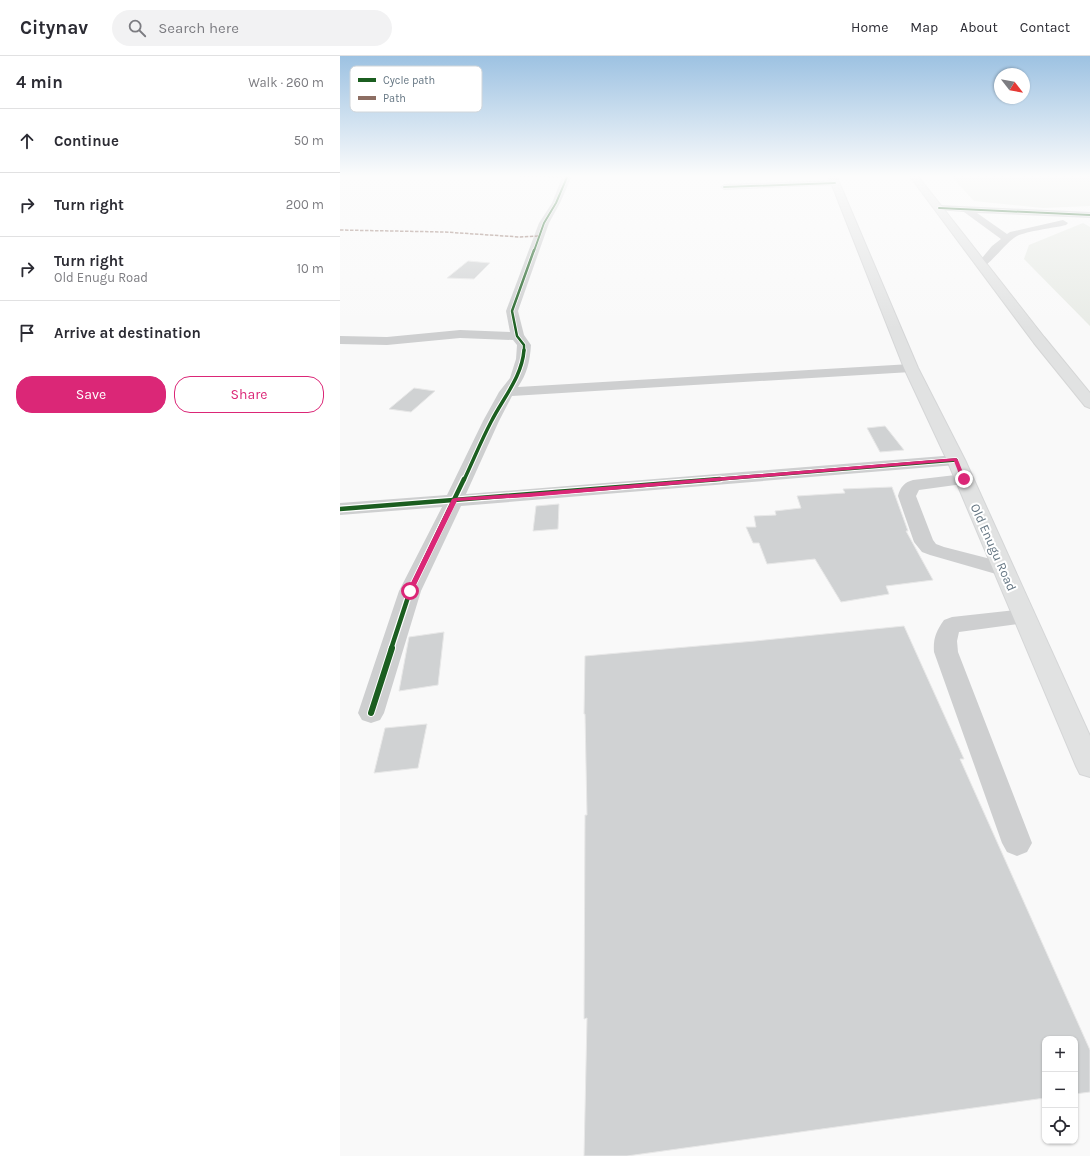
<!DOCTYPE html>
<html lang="en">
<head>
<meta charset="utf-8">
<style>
  :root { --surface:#fff; --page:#f2f2f3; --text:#2b2b33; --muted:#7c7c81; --line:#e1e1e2; --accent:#db2777 }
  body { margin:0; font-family:Karla,sans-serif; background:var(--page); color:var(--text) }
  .controls { position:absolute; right:12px; bottom:12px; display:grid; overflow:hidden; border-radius:8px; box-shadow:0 1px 3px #0004 }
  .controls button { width:36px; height:36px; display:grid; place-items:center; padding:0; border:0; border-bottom:1px solid var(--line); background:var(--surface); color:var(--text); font:20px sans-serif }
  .compass { position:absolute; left:654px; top:12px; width:36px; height:36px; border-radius:50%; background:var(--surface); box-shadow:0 1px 3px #0004; rotate:121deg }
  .stop { position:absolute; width:12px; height:12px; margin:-9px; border:3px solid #db2777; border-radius:50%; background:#fff }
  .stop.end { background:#db2777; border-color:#fff; box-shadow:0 1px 4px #0008 }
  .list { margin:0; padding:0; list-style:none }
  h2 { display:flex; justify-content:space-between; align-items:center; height:52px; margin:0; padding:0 16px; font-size:17px }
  h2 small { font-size:13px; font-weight:400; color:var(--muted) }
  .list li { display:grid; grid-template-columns:26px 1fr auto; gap:12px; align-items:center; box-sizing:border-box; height:64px; padding:0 16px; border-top:1px solid var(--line) }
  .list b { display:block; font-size:15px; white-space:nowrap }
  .list p { margin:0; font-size:13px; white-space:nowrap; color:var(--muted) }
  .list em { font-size:13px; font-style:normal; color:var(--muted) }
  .actions { display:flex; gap:8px; padding:12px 16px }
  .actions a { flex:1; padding:9px 0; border:1px solid var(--accent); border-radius:16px; text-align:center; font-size:14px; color:var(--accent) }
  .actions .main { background:var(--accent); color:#fff }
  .icon { flex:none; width:22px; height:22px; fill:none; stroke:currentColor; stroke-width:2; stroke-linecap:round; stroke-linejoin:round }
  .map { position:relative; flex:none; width:750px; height:1100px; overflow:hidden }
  header { display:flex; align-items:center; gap:24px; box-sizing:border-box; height:56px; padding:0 20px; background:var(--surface); border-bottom:1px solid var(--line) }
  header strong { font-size:19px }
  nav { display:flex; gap:22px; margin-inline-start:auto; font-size:14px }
  .search { width:280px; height:36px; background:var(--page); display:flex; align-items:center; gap:10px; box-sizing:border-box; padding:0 14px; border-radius:22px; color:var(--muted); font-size:15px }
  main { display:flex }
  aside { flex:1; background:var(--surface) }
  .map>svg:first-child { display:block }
</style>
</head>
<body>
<header>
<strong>Citynav</strong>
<div class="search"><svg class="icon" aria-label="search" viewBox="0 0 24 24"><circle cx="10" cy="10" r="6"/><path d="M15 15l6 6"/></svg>Search here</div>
<nav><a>Home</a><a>Map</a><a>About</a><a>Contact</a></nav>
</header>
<main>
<aside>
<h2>4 min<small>Walk · 260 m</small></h2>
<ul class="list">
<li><svg class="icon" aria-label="ahead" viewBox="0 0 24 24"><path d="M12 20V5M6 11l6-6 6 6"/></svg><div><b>Continue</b></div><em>50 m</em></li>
<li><svg class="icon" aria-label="right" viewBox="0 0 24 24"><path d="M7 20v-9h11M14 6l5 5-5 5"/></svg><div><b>Turn right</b></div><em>200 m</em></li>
<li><svg class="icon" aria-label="right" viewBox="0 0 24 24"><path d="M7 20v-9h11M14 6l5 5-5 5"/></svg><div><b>Turn right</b><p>Old Enugu Road</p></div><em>10 m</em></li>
<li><svg class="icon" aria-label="arrive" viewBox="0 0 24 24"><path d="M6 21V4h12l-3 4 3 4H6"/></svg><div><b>Arrive at destination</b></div></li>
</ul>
<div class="actions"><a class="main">Save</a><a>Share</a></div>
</aside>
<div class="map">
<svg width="750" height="1100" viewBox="0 0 750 1100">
  <rect width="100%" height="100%" fill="#f9f9f9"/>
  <g fill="#e8ebe6">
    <path d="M610 119H750V150L703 152 634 145Z"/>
    <path d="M743 167 750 171V270L684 203 689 189Z"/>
  </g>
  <g fill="#d0d2d3" stroke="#e8e8e8">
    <path d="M128 205 150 207 134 223 107 222Z"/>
    <path d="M74 332 95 335 71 356 49 353Z"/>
    <path d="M545 370 564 394 540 396 527 372Z"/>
    <path d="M552 431 568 475H566L593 524 546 530 549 538 501 546 475 503 427 508 419 487H413L406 471H416L414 460 436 459 435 455 461 452 457 440 505 437 503 433Z"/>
    <path d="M219 448 218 473 193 475 196 450Z"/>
    <path d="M564 570 624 703H620L750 994V1036L735 1038V983H705V1042L287 1100H244L247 962 244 963 245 759H247L245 658H244L245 600 415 585Z"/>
    <path d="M104 576 98 629 59 635 69 581Z"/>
    <path d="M87 668 78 712 34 717 45 672Z"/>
  </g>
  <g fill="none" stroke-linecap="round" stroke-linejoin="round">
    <g stroke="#d5d6d7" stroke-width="2">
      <path id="major" d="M488 119H496L578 312 625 404 750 680V721L740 718 736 710 607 404 564 312Z"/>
    </g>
    <g stroke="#d5d6d6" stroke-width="2">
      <path id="highway" d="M569 119H577L704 281 750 337V352L745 350 694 287Z"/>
    </g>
    <g fill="#cecfd0" fill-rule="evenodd">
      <path d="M177 119 232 120 220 147 209 167 178 255 184 279 191 289C190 305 187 318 178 331L571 308 576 309 578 312 576 315 571 316 172 340 159 365 126 438 616 399 622 400 625 404 622 408 616 409 121 450 81 535 44 657 40 664 31 667 22 664 18 657 59 535 102 451 0 459V447L107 439 143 365 159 336 170 322 176 303 177 289 173 284 120 282 47 289 0 288V280L47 281 120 274 170 276 166 255 199 167 212 147 222 122 181 121Z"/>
      <path d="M495 124 498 125 499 127 498 129 384 134 380 131 384 128Z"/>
      <path d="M599 149 750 156V162L637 157 667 178 670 176 723 164 728 167 726 169C714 172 687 175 677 180 666 186 650 209 642 211L637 208 652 190 661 183 624 156 596 154 594 152 596 150Z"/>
      <path d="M624 418 630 419 633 423 630 427 579 434 576 440 593 484 596 488 604 491 670 508 673 513 670 518 663 520 590 499 582 496 574 486 558 440C560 431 565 426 573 424Z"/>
      <path d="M685 553 693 556 696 561 693 566 619 576 617 585 618 596 692 787 687 796 677 800 667 796 662 787 594 596C593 583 596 575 604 564L612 561Z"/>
    </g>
    <use href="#major" fill="#e1e2e2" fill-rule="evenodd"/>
    <use href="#highway" fill="#e1e2e2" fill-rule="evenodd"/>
    <path stroke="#8d6e63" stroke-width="1.5" stroke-dasharray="3.5 1.5" stroke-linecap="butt" d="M0 174 105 176 180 181 200 180"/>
    <g stroke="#fff" stroke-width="3">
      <g id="cycleway-far4">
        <path d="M384 131 495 127"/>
        <path d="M599 152 750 159"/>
        <path d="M194 195 204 167 216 147 228 119"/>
      </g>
    </g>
    <g stroke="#fff" stroke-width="4">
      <path id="cycleway-far3" d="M184 295V289L177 280 172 255 194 194"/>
    </g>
    <g stroke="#fff" stroke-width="5.5">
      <g id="cycleway-far2">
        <path d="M124 424C133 405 141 385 151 366 163 342 182 321 184 294"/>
        <path d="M368 424 616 404"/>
      </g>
    </g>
    <g stroke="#fff" stroke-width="7">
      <g id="cycleway-far1">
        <path d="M0 453 380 423"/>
        <path d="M51 593 70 535 124 423"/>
      </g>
    </g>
    <g stroke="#fff" stroke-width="8">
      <path id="cycleway" d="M31 657 52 592"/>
    </g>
    <use href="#cycleway-far4" stroke="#1b5e20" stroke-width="2"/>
    <use href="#cycleway-far3" stroke="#1b5e20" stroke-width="2.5"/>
    <use href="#cycleway-far2" stroke="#1b5e20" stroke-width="3.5"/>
    <use href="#cycleway-far1" stroke="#1b5e20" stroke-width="4.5"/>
    <use href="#cycleway" stroke="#1b5e20" stroke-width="6"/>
  </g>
  <linearGradient id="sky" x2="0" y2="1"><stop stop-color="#9dc2e2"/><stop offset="0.44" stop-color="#fcfcfc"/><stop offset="1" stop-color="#fcfcfc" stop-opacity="0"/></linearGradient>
  <rect width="750" height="273" fill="url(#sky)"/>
  <path fill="#db2777" d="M616 402 618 404 626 424 621 423 614 405 189 441 117 445 73 535 70 537 67 535 112 443 115 442 189 437Z"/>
  <g text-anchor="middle" stroke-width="4" stroke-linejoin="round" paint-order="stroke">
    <g font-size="13" fill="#657683" stroke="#fff">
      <text transform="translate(654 491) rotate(66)" y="5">Old Enugu Road</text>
    </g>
  </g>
  <rect x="10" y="10" width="132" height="46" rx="6" fill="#fff" stroke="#d1d6da" stroke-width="1"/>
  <rect x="18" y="22" width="18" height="4" fill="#1b5e20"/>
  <rect x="18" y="40" width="18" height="4" fill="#8d6e63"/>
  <g font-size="11" fill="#657683">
    <text x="43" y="28">Cycle path</text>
    <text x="43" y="46">Path</text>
  </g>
</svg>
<div class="controls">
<button>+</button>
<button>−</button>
<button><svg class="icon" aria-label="locate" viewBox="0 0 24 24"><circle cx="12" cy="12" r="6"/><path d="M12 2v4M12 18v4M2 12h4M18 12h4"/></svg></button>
</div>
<svg class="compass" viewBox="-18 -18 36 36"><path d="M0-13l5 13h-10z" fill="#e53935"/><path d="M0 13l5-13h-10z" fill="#7c7c81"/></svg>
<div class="stop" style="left:70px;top:535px"></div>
<div class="stop end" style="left:624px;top:423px"></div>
</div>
</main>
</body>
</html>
